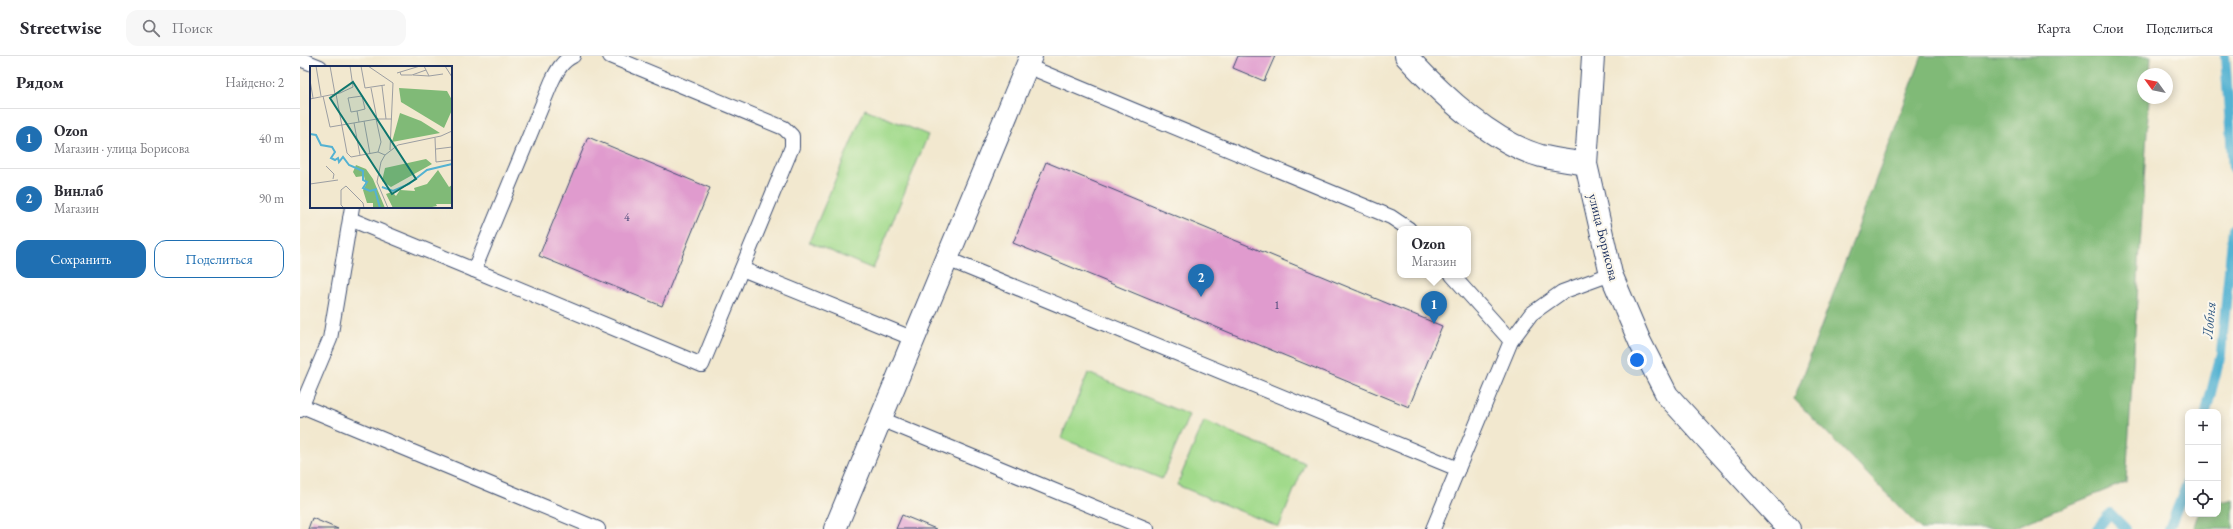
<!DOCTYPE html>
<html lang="ru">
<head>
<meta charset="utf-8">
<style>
  :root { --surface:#fff; --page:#f7f7f7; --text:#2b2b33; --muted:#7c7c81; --line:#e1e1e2; --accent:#1f6fb2 }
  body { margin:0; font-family:"EB Garamond",serif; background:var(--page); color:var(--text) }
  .controls { position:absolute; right:12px; bottom:12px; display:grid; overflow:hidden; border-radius:8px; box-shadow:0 2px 10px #0003 }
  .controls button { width:36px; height:36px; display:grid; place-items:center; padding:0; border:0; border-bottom:1px solid var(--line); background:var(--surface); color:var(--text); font:20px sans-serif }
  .compass { position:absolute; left:1837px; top:12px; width:36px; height:36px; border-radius:50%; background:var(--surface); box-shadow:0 2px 10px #0003; rotate:303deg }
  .you { position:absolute; left:1337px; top:304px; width:14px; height:14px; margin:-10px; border:3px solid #fff; border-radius:50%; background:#1a73e8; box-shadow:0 0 0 6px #1a73e833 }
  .badge { display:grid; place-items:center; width:26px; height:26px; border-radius:50%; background:var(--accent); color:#fff; font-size:13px; font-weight:700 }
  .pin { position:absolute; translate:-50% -33px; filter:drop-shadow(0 1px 2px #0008) }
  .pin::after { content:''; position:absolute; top:21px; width:14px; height:12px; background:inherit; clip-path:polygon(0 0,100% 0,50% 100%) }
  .popup { position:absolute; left:1097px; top:170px; width:74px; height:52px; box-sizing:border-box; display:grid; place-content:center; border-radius:8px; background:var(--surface); filter:drop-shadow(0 1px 3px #0005); font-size:13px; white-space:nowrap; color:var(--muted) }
  .popup b { font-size:15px; color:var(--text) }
  .popup::after { content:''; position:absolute; left:50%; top:100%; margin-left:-8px; border:8px solid transparent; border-top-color:var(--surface) }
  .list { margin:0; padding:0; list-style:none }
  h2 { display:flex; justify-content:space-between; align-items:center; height:52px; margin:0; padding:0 16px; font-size:17px }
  h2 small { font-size:13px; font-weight:400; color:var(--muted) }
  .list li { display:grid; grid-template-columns:26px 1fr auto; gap:12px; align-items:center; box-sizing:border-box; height:60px; padding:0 16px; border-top:1px solid var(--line) }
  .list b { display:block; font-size:15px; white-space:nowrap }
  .list p { margin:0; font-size:13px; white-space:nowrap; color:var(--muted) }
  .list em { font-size:13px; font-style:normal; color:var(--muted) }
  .actions { display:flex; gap:8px; padding:12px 16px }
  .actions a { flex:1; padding:9px 0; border:1px solid var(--accent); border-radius:12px; text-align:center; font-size:14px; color:var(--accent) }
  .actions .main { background:var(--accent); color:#fff }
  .icon { flex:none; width:22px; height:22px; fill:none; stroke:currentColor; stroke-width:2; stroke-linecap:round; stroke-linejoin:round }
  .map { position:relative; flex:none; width:1933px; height:473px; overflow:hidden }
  header { display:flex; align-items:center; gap:24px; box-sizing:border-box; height:56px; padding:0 20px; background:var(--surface); border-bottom:1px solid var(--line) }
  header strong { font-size:19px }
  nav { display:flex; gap:22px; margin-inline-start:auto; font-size:14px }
  .search { width:280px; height:36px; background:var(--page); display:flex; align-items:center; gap:10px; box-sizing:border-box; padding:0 14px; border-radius:12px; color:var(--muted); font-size:15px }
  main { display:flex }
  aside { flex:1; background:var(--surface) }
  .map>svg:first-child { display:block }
</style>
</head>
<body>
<header>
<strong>Streetwise</strong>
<div class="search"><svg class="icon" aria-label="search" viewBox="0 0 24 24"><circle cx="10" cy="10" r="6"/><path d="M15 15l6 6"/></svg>Поиск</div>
<nav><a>Карта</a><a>Слои</a><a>Поделиться</a></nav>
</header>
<main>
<aside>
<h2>Рядом<small>Найдено: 2</small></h2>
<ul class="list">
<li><span class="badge">1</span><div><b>Ozon</b><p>Магазин · улица Борисова</p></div><em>40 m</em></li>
<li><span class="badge">2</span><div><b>Винлаб</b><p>Магазин</p></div><em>90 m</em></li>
</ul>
<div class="actions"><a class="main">Сохранить</a><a>Поделиться</a></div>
</aside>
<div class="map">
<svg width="1933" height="473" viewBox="0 0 1933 473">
  <rect width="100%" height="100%" fill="#fbf7ec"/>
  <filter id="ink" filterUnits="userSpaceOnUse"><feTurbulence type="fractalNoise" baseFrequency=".025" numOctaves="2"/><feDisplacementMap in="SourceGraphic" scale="8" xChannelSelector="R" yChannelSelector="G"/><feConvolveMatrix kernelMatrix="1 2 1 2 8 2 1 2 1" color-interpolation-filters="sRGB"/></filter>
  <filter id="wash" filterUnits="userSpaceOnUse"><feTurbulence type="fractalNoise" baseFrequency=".012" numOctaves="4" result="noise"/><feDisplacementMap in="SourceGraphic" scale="16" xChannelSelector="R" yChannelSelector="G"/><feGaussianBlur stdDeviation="0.9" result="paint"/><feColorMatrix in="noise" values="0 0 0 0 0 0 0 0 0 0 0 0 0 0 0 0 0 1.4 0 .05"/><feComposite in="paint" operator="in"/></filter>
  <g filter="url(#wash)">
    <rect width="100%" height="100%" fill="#f2e8cf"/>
    <g fill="#a1da8b" stroke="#5e8474">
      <path d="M565 53 628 79 573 213 509 186Z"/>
      <path d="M788 317 889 359 862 423 761 382Z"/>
      <path d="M904 365 1005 407 979 471 877 429Z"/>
    </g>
    <g fill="#80ba77" stroke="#4e746a">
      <path d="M1622 0H1851L1850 18H1843V42H1849L1826 426 1710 473H1621L1494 343Z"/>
      <path d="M1933 443V473H1894L1899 458H1918V447Z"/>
    </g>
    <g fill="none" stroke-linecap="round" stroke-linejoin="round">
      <g stroke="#54b2d2" stroke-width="10">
        <path d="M1925 0 1933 113"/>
        <path d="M1906 356 1921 298 1933 173"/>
        <path d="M1797 473 1810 457 1826 473"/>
        <path d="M1869 473 1888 425"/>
      </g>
    </g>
    <g id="blocks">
      <g fill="#e09bce">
        <path d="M938 0H975L964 25 933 12Z"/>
        <path d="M288 81 410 132 362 250 239 200Z"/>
        <path d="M746 106 1142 270 1109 351 713 187Z"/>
        <path d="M602 459 636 473H596Z"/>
        <path d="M12 462 38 473H8Z"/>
      </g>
    </g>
  </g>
  <g filter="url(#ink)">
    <use href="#blocks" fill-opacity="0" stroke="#3b4b6f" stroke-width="1"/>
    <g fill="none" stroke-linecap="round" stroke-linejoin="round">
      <g stroke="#3b4b6f" stroke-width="16">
        <g id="service">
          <path d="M273 0C262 5 257 15 252 25L174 214 402 309 492 91V80L484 72 310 0"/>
          <path d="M0 3 20 11"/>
          <path d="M727 10 1091 161 1109 173"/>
          <path d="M50 163 174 214"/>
          <path d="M647 203 1158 413"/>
          <path d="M442 213 614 283"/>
          <path d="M1152 219 1211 285"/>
          <path d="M2 350 298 473"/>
          <path d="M0 354 30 283 52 151"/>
          <path d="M581 363 847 473"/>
          <path d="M1133 473 1211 285 1231 258 1262 236 1311 218"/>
        </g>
      </g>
      <g stroke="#3b4b6f" stroke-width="24">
        <g id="minor">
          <path d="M1106 0C1141 38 1191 86 1241 100 1256 104 1271 105 1286 108"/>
          <path d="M1293 0 1286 108 1311 218 1340 286 1367 339 1489 473"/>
          <path d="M535 473 731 0"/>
        </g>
      </g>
      <use href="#service" stroke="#fff" stroke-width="14"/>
      <use href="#minor" stroke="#fff" stroke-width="22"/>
    </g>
  </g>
  <g text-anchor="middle" stroke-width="4" stroke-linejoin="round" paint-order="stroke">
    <g font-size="12" fill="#4c4a7a">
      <text x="327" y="165">4</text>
      <text x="977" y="253">1</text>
    </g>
    <g font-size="14" fill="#1b2f5e" stroke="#fbf7ec">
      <text transform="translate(1304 181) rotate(76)" y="5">улица Борисова</text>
    </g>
    <g font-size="15" font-style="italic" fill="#2c5681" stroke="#fbf7ec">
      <text transform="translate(1909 264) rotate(-85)" y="5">Лобня</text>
    </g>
  </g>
  <g transform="translate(10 10)">
    <rect width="142" height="142" fill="#f2e8cf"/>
    <path d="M89 22 137 25 142 34V44L134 62 91 36ZM90 47 111 55 130 67 82 76ZM116 93 122 98 81 121 72 115 75 102ZM46 99 56 103 63 113 75 142H63V137H57L53 124 56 119 54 110 46 111 43 106ZM128 104 139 121 142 119V138H126L127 140 117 142H83L76 128 82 126 86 130 90 124 105 125 104 122 117 118Z" fill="#80ba77"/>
    <path fill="none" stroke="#54b2d2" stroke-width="2" d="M0 68 6 69 11 79 22 81 25 86 21 92 25 94 28 92 29 96 33 91 39 99 53 105V114L57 116 53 122 60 125 67 123M72 121 83 125 99 118 117 104 142 98M65 124 70 142"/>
    <path fill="none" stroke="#9c9ea2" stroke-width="1" d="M6 0 11 30M20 0 25 28M51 0 55 22 75 19M58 0 83 17 80 84M135 0 142 11M90 6 91 9H102L116 4 114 0M87 7 110 0M103 9 119 10 116 4M119 10 133 8M0 14 3 32M72 20 76 53M61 22 67 53M26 28 37 87 41 91 68 86 75 89M13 30 20 61 67 53H82M0 33 30 27 43 21 40 0M47 45 41 46 38 32 52 30 55 43 47 45 49 56M66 53 71 76 68 86M54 55 60 88M44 57 50 89M125 72 126 96 142 94M126 83 142 81M16 100 24 108 23 113M0 118 28 114M34 142 31 139V124L36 120 53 137 54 142M78 142 67 116 71 96 75 89 88 79 131 70 142 65"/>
    <path fill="#0f766e" fill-opacity="0.15" stroke="#0f766e" stroke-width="2" d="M43 16 106 113 82 128 20 32Z"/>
    <rect width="142" height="142" fill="none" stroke="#1b2f5e" stroke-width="2"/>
  </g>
</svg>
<div class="controls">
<button>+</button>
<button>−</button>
<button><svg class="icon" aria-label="locate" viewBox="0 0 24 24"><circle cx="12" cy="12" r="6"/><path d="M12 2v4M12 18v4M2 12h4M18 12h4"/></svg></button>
</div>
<svg class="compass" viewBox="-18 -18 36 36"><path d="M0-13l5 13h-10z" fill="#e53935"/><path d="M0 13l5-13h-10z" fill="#7c7c81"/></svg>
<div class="you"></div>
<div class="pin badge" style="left:1134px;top:268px">1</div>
<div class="popup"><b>Ozon</b>Магазин</div>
<div class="pin badge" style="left:901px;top:241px">2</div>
</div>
</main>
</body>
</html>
